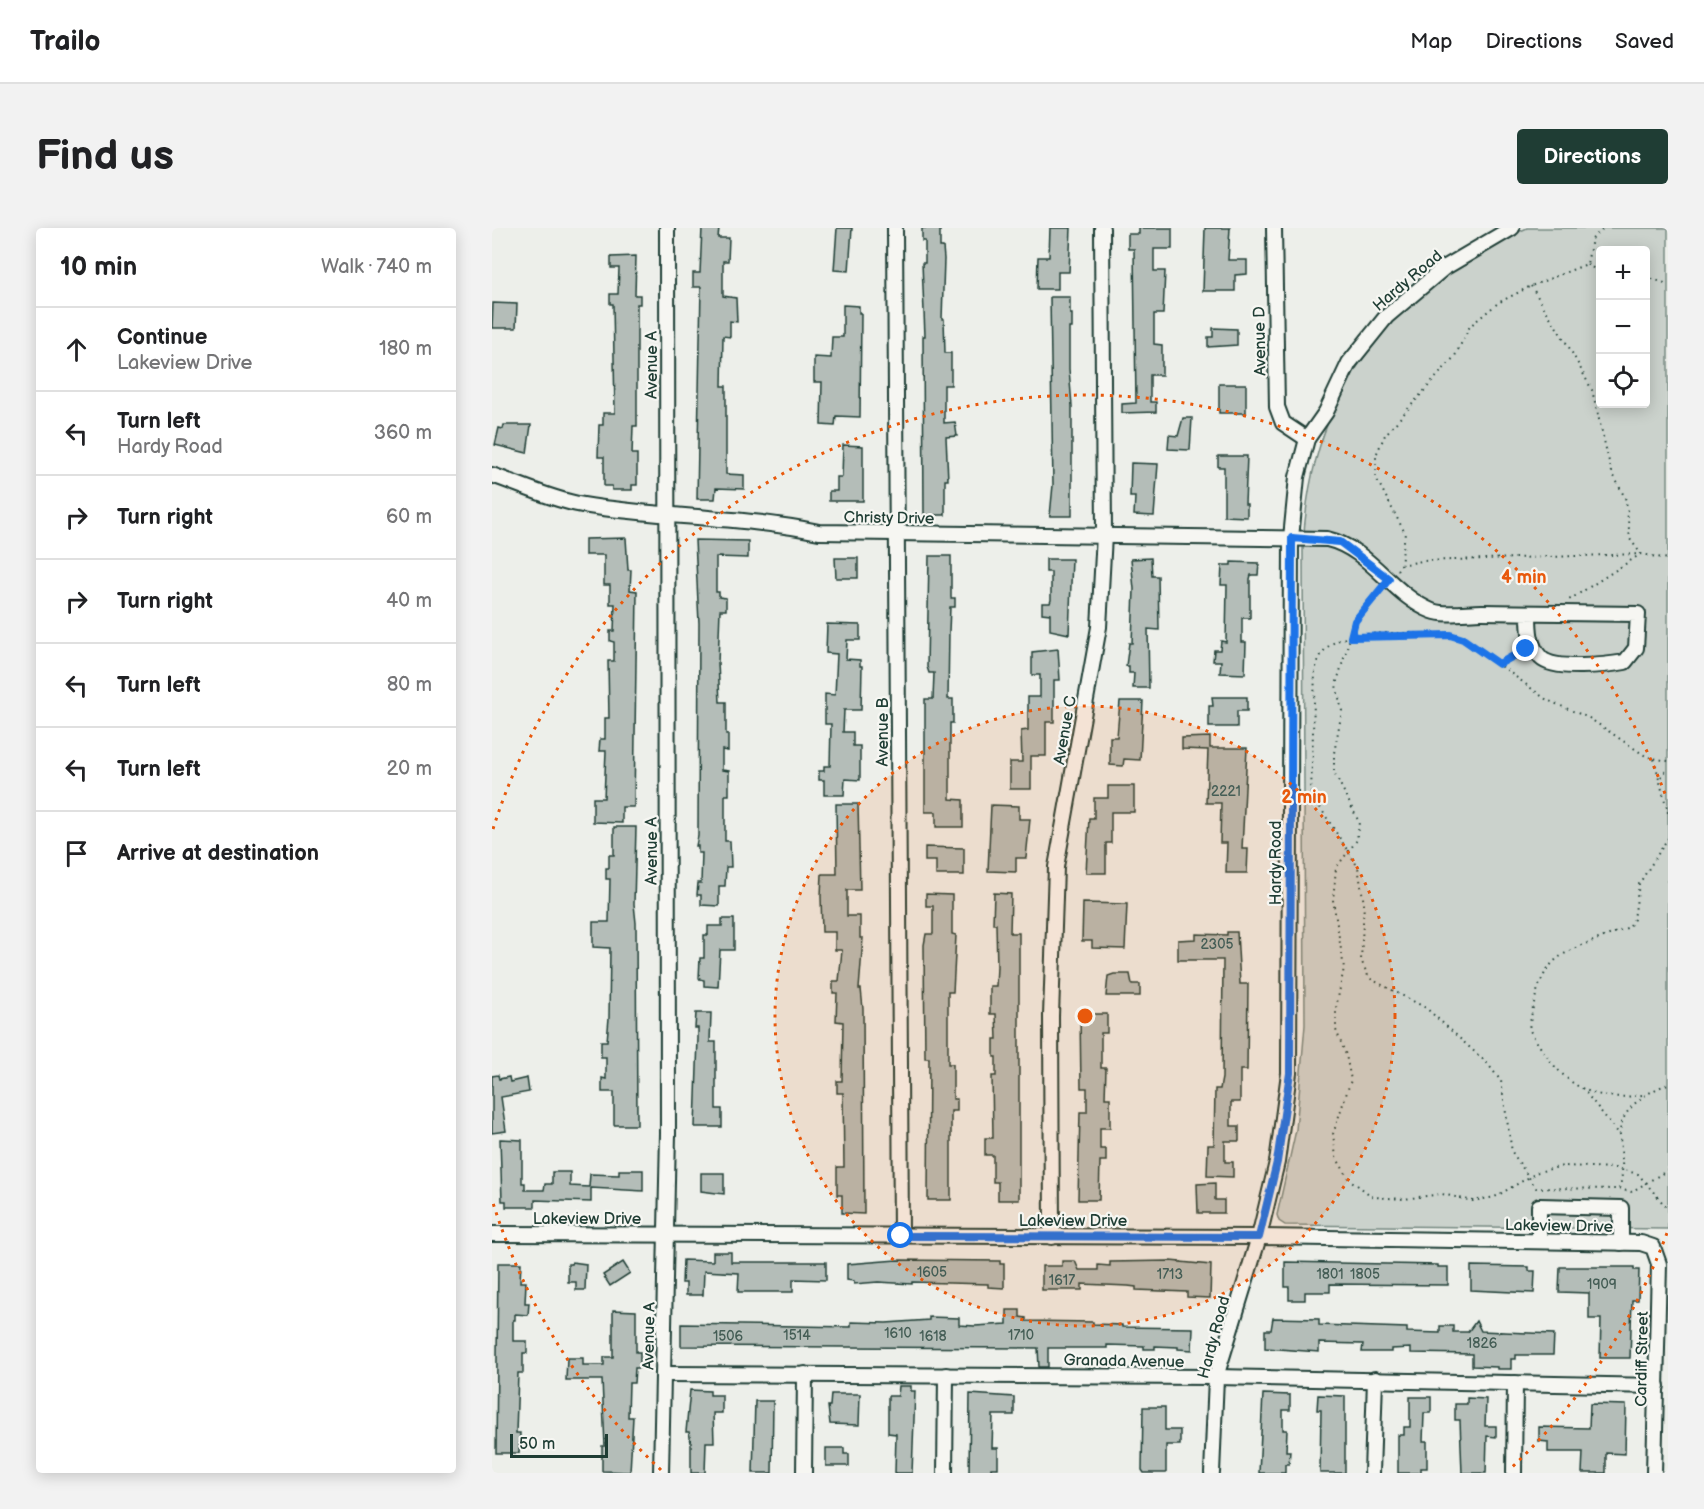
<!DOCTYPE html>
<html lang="en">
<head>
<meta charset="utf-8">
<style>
  :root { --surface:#fff; --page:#f2f2f2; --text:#202124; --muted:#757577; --line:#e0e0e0; --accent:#1f3d34 }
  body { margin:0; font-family:"Balsamiq Sans",sans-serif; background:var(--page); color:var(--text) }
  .controls { position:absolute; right:18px; top:18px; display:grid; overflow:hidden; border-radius:6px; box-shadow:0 3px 15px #0003 }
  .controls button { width:54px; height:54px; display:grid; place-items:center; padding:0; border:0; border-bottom:2px solid var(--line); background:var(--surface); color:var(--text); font:30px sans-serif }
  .scale { position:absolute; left:18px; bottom:15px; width:98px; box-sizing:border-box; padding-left:6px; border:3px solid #1f3d34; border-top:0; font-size:16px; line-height:21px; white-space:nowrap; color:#1f3d34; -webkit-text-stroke:4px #f6f6f2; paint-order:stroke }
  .stop { position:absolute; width:18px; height:18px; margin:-14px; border:4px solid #1a73e8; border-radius:50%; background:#fff }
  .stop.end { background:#1a73e8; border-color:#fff; box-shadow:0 2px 6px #0008 }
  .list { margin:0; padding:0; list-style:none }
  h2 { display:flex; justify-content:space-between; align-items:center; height:78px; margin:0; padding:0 24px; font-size:26px }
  h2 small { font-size:20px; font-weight:400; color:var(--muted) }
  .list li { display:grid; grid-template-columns:39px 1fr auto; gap:18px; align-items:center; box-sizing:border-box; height:84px; padding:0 24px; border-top:2px solid var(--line) }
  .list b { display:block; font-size:22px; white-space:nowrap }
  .list p { margin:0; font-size:20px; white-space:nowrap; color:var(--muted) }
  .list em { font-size:20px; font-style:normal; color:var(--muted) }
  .icon { flex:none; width:33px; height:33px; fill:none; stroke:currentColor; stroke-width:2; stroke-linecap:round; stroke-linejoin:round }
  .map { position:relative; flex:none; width:1176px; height:1245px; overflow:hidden; border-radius:6px }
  header { display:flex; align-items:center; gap:36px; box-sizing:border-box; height:84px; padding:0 30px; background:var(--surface); border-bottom:2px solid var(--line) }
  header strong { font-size:28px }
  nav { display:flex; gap:33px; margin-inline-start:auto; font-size:21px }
  .intro { display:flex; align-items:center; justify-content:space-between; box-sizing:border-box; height:144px; padding:0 36px }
  h1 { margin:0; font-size:42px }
  .button { padding:15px 27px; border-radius:6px; background:var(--accent); color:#fff; font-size:21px; font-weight:700 }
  main { display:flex; gap:36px; padding:0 36px }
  aside { flex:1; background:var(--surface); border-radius:6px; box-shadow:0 3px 15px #0003 }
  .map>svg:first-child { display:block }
</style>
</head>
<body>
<header>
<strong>Trailo</strong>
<nav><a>Map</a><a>Directions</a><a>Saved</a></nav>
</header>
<div class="intro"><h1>Find us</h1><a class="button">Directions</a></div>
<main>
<aside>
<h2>10 min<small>Walk · 740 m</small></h2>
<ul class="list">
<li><svg class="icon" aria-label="ahead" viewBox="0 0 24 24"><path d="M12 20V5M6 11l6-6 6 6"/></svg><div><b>Continue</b><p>Lakeview Drive</p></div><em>180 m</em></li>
<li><svg class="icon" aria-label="left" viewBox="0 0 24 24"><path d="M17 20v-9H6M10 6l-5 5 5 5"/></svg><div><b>Turn left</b><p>Hardy Road</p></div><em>360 m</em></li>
<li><svg class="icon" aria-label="right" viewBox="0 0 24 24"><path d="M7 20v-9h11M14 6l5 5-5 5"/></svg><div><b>Turn right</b></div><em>60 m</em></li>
<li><svg class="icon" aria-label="right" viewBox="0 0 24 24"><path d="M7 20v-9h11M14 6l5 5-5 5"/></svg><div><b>Turn right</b></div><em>40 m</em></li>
<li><svg class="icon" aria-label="left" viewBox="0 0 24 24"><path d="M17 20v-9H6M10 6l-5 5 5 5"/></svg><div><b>Turn left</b></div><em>80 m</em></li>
<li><svg class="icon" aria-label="left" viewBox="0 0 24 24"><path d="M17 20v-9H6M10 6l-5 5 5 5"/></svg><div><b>Turn left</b></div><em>20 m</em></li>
<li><svg class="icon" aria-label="arrive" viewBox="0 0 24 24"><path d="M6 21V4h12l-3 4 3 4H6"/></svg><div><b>Arrive at destination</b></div></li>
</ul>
</aside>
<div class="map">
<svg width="1176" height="1245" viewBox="0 0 1176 1245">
  <rect width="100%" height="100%" fill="#edefea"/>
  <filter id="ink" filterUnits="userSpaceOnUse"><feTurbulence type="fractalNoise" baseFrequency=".0167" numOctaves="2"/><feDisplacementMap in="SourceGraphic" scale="12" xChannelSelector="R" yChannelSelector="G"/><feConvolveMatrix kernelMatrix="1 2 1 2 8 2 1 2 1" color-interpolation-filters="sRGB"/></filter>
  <g filter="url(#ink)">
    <path fill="#cbd2cc" stroke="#758880" stroke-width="1.5" fill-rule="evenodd" d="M1035 0H1176V1001L793 997 787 993 785 987 804 902 813 797 811 322C815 218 849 138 927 68 937 59 947 48 958 41 981 25 1009 12 1035 0ZM1108 22H1154V176H1108Z"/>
    <g fill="#b4bdb8" stroke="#1f3d34" stroke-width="1.5">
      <path d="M210 0H227L226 10H237L236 33H231V68L244 70 245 94 238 93V109L231 108 230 158H234V246L252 247V261L224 260 223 271H205L209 59H201V45H208Z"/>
      <path d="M345 0H360L357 43 342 42Z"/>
      <path d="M430 0H448V19H451L452 31 450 91H452L453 125H459V157H452V195L463 194 465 208 454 209 456 252H453V287H432L431 108H433L430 35H433V13H430Z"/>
      <path d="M558 0H579L577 44H566V61H545L546 29H557Z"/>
      <path d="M647 0H680V21H662V43H673L671 86H662V116L670 117V147H658V174H664V184L630 185V176L644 175 642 21H636V6H647Z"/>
      <path d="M713 0H738L736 32H755V46L743 47V63H711Z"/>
      <path d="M144 28 143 67H148V76H145V198H141L140 226H145V257H140V262H120V258H112V229H106L107 197H111V185H123L121 76H118V66H126L127 40H119V29Z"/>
      <path d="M558 69H578V86H580V100H577V141L580 178V288H558L561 257Z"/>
      <path d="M1 75 25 76 24 100H0Z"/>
      <path d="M351 77 367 78V85H369L368 189 344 188 343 198 329 197 330 154H322V129L339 130 340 109H351Z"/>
      <path d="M721 100 745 101V117L716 119V109H721Z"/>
      <rect x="727" y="156" width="27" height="29"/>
      <path d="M691 190H700L698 222 676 221 677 207 686 208Z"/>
      <path d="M12 197H39L35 225 3 217 7 200 11 201Z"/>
      <path d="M351 217 371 218V273H337V263H345V249H350Z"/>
      <path d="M726 228H755L753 276H755V289L732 288V239H726Z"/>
      <path d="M639 235 666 236 662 288 642 287 643 269H638Z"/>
      <path d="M134 310 136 342H139L138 362 145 363 142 579H130V595L101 594V570H112L114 523H107L108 511H113V490H117L116 433H122V414L118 413V403H122L123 376H118V357H112V327H93V311Z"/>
      <path d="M203 312 256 313V330L224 329V364H227V369L234 370V382H228L226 435 228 474H234V506H236V523L230 522V542L237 543V567H233V613H238L239 639H234L233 658H227V678L209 677V667H205L206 655H209L210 625H206V618H204L206 608 207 395Z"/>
      <path d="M437 328H459V370H463V379H458L457 403 456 471H461V495H458V571L471 572V599H444V584H433V471H441L442 445H437L435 439Z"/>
      <path d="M343 330H366V350H344Z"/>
      <path d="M659 330 660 348H666L667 402 656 401 657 460H641L642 445H637V438H634L637 415H640L642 361 639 331Z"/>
      <path d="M554 331H580L577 406 558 402V386L550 385V375H558L559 372V344H554Z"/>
      <path d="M739 334 767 335 766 347H759L758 351V390H750V414H754L753 446 728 445 729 433H721L722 422H728L729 413 734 414 735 357H729L730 337H739Z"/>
      <path d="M335 396 368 397V412H355L354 431 368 432V438H370L369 482H352L351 504H361V518H368V552L353 551 352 567H332V552H327V543H332V538H338L339 496H333V466L343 467 345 426 334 425Z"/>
      <path d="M566 421 568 452H562V494H554V528H539V561H518V534H530L529 503 536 502V469H548V447H540V424Z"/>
      <path d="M720 469H755V483H745V499H717V478H721Z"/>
      <path d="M628 473H651L648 532 632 531 631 538 618 537V509H625Z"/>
      <path d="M718 509V520H755L750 621H756L755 645H734L735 615H728L729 575H714L716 522 690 521V510Z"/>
      <path d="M616 558H642V584H619V615H614V645H594L597 590H602V570H616Z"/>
      <path d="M344 576H366L368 662H355V688H368V710H371L367 761H369L371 781 372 986 350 985V967H345V939H352L351 865H345V853H350L351 794 344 793 345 765H341V753H347L350 722H343V704H330L329 668 330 646H345Z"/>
      <path d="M499 577 527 578V591H538L534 630H524V644L496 643Z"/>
      <path d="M122 599H144L142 676 144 695 145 897H122V864H110V850L114 851V829H109V813H115L117 790 118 720 101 719V694H117L118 651H114V640H117V627H122Z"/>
      <path d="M433 619 472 620V647H444V633H433Z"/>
      <path d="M502 665 519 666 518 705H527V972H506V954H501V927H493V910H501L500 848H504V829H502V811H505L504 786H498V758H504L505 739 504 696H501Z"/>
      <path d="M434 666 460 667V706L464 707 461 764H456V836H461V871H465V883H459V972H436L437 830H433L432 717 434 706H441V678H434Z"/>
      <path d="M591 675 635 676 633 721 600 720V713H590Z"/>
      <path d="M230 691H242V722H228L226 759 212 758V752L207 751 208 730H212V707H216V698H230Z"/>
      <path d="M735 704H745L748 756H756L755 842H748V874H739V898H747V913H733V934H741V949L715 948 716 917H722L723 861H728L730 850 731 732H686V712L704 711V706L735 707Z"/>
      <path d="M622 746H638L640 756H648V768H614L616 748Z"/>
      <path d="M204 785H219L218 814H224V881H230V899H203L206 810V800H203Z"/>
      <path d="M588 786H615V805H609V840H614L613 870H618V900H608V921H614V933H608L607 972H586L588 884H595V860H589Z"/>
      <path d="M6 847 7 851 17 849 18 854 35 850 37 864 9 869 14 903 0 905V848Z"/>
      <path d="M8 911 30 912V955H33V962H52L53 956H60V944H78V958L97 959 98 946 127 947V942H151V963L99 960V974L43 972V979H14V973H10Z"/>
      <path d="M209 945H232V966L209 963Z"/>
      <path d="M723 955V972H732V985H706L705 956Z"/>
      <path d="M221 1024H239V1034H334V1052L301 1051V1064H246L247 1045 212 1043 211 1067H194V1055H190L191 1032 221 1033Z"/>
      <path d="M405 1032 508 1033V1036H512V1060L496 1059V1056L420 1054V1056L386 1054 362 1056V1053L355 1052V1036Z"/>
      <path d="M570 1033H583L587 1042H606V1037L618 1038V1034L678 1033 719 1037 718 1070 695 1069V1064L644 1062V1059L636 1058 590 1056V1062H550V1038H570Z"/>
      <path d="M80 1034 94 1036 93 1062H84V1054H76V1036H80Z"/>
      <path d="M131 1034 138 1045 118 1058 111 1047Z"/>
      <path d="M793 1034 946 1037V1039H956V1057L838 1056V1064H813V1072H797V1059H793Z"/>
      <path d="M6 1035H29L28 1054H34L33 1075H37L36 1087 23 1086V1092H21V1113H35V1125H31V1145H26L24 1205H28L27 1225H4Z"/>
      <path d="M979 1038 1037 1039V1043H1043L1042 1065 979 1062Z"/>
      <path d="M1068 1039H1142V1042H1147L1146 1072H1140L1138 1130H1108L1109 1091H1097V1065L1067 1064Z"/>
      <path d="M121 1082 144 1083V1124H148V1140H143L142 1155H137L136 1189H141L138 1244 110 1243V1218H113L110 1152H74L75 1130H91V1137H112V1129H121Z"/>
      <path d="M515 1082H528V1089L534 1090V1093L601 1094V1096L630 1097V1099L701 1100 700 1122 686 1121V1119L663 1118V1121H652V1118L615 1117V1120H556V1139H547L546 1120 189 1118V1096L359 1099V1094L394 1095 437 1092V1089L467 1090V1097L483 1098 515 1096Z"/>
      <path d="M781 1090 827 1091V1097L915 1100V1104L948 1105V1098H961V1104H976L984 1093 989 1103 1062 1106 1061 1127H1024V1131H1019V1141H1005V1139L980 1138V1126L919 1125V1120L899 1121V1124H870L871 1116 827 1115V1124L773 1120V1102H779Z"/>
      <path d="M407 1158H419V1163H423L420 1245H403L404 1206 396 1205V1168H406Z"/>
      <path d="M198 1162 218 1163V1167H230V1185H221L222 1214H214L213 1245H199V1214L197 1204H194Z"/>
      <path d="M339 1166H368L367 1197 338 1196 336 1178H338Z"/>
      <path d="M478 1166 522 1169V1187H501L500 1220H506V1240H499V1244L477 1245Z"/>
      <path d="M771 1166 798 1167V1182H791V1202H795L794 1223H798L797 1236H793V1245H767Z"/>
      <path d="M826 1167 853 1168V1245H828L829 1182H825Z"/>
      <path d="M918 1169H939V1185H932L931 1213H935V1240H929V1245H906V1207H912V1199H918Z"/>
      <path d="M975 1170 994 1171 993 1198H1004V1209L995 1208 994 1245H970L968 1192H963V1176H975Z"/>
      <path d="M263 1173H281L280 1245H261Z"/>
      <path d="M1098 1176 1134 1177 1133 1226 1114 1225V1245H1090L1091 1224H1056V1214L1047 1213V1199L1097 1200Z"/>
      <path d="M651 1179H673V1202H688V1217H674V1245H652L650 1242Z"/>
      <path d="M334 1220H352V1226H357V1238H334Z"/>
    </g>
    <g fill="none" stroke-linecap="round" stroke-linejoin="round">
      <g stroke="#1f3d34" stroke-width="18">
        <g id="minor">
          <path d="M403 0 409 1008"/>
          <path d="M782 0 785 179 791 195 815 211"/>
          <path d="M0 247C29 257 61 272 91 277 170 290 250 288 327 304L835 311C878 321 900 367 940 383 953 388 975 384 990 384 1042 385 1094 385 1146 386L1144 420 1133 434C1116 437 1062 443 1049 430 1037 418 1037 400 1037 385"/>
          <path d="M0 1006 767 1009 1149 1015 1161 1019 1167 1036 1162 1245"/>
          <path d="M560 1009 559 788 564 639 607 399 612 307 610 0"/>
          <path d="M1047 1013V978L1129 980V1015"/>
          <path d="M171 1146 724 1149 1165 1158"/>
          <path d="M169 1245 176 905 175 0"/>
          <path d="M312 1245 313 1146"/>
          <path d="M453 1245 454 1147"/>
          <path d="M720 1245 724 1149 767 1009 785 934 797 845 799 310 805 249 815 211 834 184 857 135 894 89 952 40 1020 0"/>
          <path d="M880 1245 883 1151"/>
          <path d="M1022 1245 1023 1155"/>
        </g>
      </g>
      <g stroke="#1f3d34" stroke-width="2" stroke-dasharray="1.5 4.5" stroke-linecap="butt">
        <path d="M1095 36 1108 45"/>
        <path d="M1154 49 1176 56"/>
        <path d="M1039 58 1078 121 1100 162 1119 242 1134 272 1138 311 1149 326 1176 331"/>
        <path d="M909 337 930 333 1149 326 1077 372"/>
        <path d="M905 342 909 337 913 305 884 250V227L893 207 963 128 978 98 1006 75 1039 58 1095 36 1100 11 1112 0"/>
        <path d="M888 362 863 393 844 457 850 483 842 525V544L867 594 865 612 844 640 841 672 852 740 844 780V802L854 827 859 852 841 906 844 929 857 951 881 969 912 971 950 966 981 973 1003 969 1046 944 1071 938 1124 940 1146 946 1176 981"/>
        <path d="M1007 436 1030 423"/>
        <path d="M1162 531 1176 585"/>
        <path d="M1176 533 1155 529 1097 490 1055 472 971 410 958 407C926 407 871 400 843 414 831 420 826 431 823 443L819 565 866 639 872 676 869 732 877 750 934 780 995 835 1009 853 1020 924 1044 960 1127 961C1133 943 1129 928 1128 909 1126 882 1154 864 1176 856"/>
        <path d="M1169 549 1176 540"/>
        <path d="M1094 865 1128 907"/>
        <path d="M1150 867C1091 876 1066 850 1037 801 1050 718 1069 728 1137 699L1142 691 1147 656 1176 610"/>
        <path d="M1127 961 1139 964 1176 942"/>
      </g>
      <use href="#minor" stroke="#f6f6f2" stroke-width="14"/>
    </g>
  </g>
  <g fill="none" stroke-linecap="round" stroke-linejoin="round" filter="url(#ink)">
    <path stroke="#1a73e8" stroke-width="8" d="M409 1008 767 1009 785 934 798 845 800 310 848 314 897 351 863 393 859 409 958 407 971 411 1007 436 1034 421"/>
  </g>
  <circle cx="593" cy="788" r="310" fill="#e8590c" fill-opacity=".12"/>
  <g fill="none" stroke="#e8590c" stroke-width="3" stroke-dasharray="3 6">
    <circle cx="593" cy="788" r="310"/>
    <path d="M1175 1005A621 621 0 0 1 1017 1242M169 1242A621 621 0 0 1 1 975M1 601A621 621 0 0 1 1175 571"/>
  </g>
  <g text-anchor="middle" stroke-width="4.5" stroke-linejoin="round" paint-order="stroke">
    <g font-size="14" fill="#445d55">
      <text x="734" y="568">2221</text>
      <text x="725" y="721">2305</text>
      <text x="440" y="1049">1605</text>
      <text x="678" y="1051">1713</text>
      <text x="838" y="1051">1801</text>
      <text x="873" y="1051">1805</text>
      <text x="570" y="1057">1617</text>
      <text x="1110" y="1061">1909</text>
      <text x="406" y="1110">1610</text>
      <text x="305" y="1112">1514</text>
      <text x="529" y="1112">1710</text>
      <text x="236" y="1113">1506</text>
      <text x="441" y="1113">1618</text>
      <text x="990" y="1120">1826</text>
    </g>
    <g font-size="16" fill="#1f3d34" stroke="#f6f6f2">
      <text transform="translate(915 52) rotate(-40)" y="6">Hardy Road</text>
      <text transform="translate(767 113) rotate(-91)" y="6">Avenue D</text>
      <text transform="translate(159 137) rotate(-90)" y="6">Avenue A</text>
      <text transform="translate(397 289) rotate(1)" y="6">Christy Drive</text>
      <text transform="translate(572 502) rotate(-80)" y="6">Avenue C</text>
      <text transform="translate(390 504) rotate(-90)" y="6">Avenue B</text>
      <text transform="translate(159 623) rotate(-90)" y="6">Avenue A</text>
      <text transform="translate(783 635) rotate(-90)" y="6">Hardy Road</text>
      <text x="95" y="996">Lakeview Drive</text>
      <text x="581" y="998">Lakeview Drive</text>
      <text transform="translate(1067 997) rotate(1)" y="6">Lakeview Drive</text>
      <text transform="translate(156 1108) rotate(-89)" y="6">Avenue A</text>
      <text transform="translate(721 1109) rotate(-75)" y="6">Hardy Road</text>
      <text transform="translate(1149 1131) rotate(-89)" y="6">Cardiff Street</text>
      <text transform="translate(632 1132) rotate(1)" y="6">Granada Avenue</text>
    </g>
  </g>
  <circle cx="593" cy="788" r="9" fill="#e8590c" stroke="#f6f6f2" stroke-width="3"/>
  <g font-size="18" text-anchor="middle" font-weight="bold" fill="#e8590c" stroke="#f6f6f2" stroke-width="4.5" stroke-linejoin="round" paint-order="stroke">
    <text x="1032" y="355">4 min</text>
    <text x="812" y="575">2 min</text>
  </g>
</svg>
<div class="controls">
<button>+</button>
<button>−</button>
<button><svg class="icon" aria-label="locate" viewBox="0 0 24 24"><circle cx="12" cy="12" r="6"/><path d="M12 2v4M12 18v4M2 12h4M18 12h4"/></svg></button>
</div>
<div class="scale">50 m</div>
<div class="stop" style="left:409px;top:1008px"></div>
<div class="stop end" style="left:1034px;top:421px"></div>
</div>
</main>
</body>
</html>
